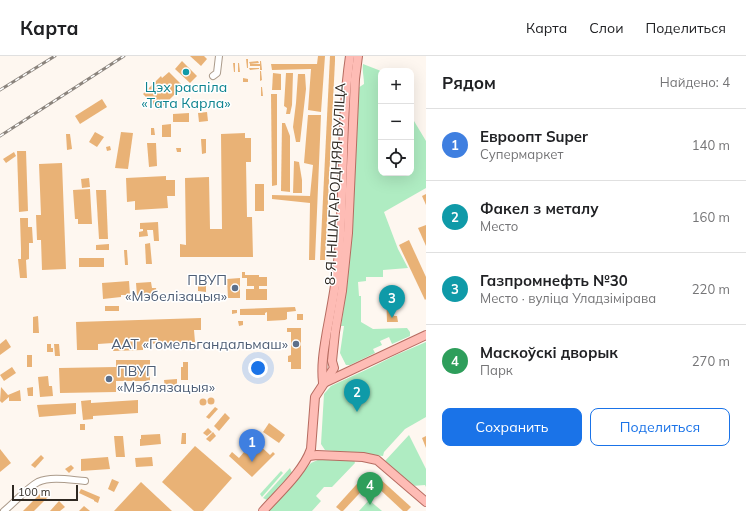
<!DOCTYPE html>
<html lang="ru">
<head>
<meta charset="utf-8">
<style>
  :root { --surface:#fff; --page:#f2f2f2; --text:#202124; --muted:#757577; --line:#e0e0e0; --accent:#1a73e8 }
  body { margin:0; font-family:Mulish,sans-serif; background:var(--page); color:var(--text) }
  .controls { position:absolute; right:12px; top:12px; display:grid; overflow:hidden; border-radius:8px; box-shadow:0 4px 16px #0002 }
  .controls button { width:36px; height:36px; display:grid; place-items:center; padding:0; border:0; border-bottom:1px solid var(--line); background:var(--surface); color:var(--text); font:20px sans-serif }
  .scale { position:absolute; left:12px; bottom:10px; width:66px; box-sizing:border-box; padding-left:4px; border:2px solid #2f2922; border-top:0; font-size:11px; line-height:14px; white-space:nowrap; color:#2f2922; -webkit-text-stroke:3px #fff; paint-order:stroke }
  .you { position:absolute; left:258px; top:312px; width:14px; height:14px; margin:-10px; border:3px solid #fff; border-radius:50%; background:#1a73e8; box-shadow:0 0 0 6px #1a73e833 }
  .badge { display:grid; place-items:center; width:26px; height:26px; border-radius:50%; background:var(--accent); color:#fff; font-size:13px; font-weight:700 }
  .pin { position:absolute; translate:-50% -33px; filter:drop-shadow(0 1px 2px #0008) }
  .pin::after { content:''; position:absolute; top:21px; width:14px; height:12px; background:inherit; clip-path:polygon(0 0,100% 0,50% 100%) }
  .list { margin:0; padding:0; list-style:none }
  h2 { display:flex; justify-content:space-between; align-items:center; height:52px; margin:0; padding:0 16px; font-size:17px }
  h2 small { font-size:13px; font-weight:400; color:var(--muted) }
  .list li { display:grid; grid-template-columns:26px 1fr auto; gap:12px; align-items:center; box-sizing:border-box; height:72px; padding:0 16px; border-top:1px solid var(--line) }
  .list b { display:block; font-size:15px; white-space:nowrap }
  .list p { margin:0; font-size:13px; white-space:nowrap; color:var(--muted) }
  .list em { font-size:13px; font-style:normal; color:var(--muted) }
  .actions { display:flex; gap:8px; padding:12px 16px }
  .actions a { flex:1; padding:9px 0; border:1px solid var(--accent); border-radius:8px; text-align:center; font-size:14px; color:var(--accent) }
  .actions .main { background:var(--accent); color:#fff }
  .icon { flex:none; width:22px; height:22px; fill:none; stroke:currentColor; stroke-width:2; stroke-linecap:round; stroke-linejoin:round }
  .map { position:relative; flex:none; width:426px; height:455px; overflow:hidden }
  header { display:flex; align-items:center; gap:24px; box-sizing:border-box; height:56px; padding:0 20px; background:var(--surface); border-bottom:1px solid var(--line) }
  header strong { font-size:19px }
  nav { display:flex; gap:22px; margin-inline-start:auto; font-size:14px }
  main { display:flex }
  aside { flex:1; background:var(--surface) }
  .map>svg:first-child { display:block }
</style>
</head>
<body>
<header>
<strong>Карта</strong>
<nav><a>Карта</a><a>Слои</a><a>Поделиться</a></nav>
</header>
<main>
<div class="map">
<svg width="426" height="455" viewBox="0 0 426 455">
  <rect width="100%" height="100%" fill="#fef7f0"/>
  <g fill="#afecc2">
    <path d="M363 8 381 15V117H411V60L426 85V132L384 156 398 193 408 212 383 214V221H366V225L358 226 359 240H361V266L373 273 407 272 410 276V280L392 288 389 281 380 285 382 289 373 293 375 297 350 309H346L340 297 344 270H341C354 191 354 112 358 32L364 28C364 21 362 15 363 8Z"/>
    <path d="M426 286V361L405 373 384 396 383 400 325 394 321 388 324 338 331 330 370 312 396 299Z"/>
    <path d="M409 379 426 413V431L425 429 412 430 385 405Z"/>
    <path d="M320 403 354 404 355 407 332 431H324L316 440 321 445 312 455H269L311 407Z"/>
    <path d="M290 412 292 417 270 442 267 444 263 442Z"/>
    <path d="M281 415 283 417 262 441 260 438Z"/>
    <path d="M369 444 382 455H359Z"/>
  </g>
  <g fill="#e9b276">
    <path d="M190 0H204L207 3 201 10Z"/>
    <path d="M318 0H325L321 56 308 54 311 13 272 14 271 8H317Z"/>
    <path d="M330 0H335V5L325 204H320Z"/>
    <path d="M246 3H248V12H247Z"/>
    <path d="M182 5 197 20 190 27 175 13Z"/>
    <path d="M258 5 259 7 250 8 249 6Z"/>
    <path d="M260 5H261L262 14H260V10H250V8H260Z"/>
    <path d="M233 7H235V16H234Z"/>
    <path d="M238 7H239L240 16H238Z"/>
    <path d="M249 12H259V13L250 14Z"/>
    <path d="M260 15H261L262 24 260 25Z"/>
    <path d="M169 16 181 28 175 34 177 36 159 54 143 38 161 20 162 22Z"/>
    <path d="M273 17 281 18V34H272Z"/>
    <path d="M286 17H293L292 49 290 58H286L287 52 284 50Z"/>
    <path d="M298 18H305L306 33 300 86H296L293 71 296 47Z"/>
    <path d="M243 22 248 23V26H243Z"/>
    <path d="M261 31H262L263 40H261Z"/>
    <path d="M271 38H277V129L272 130Z"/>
    <path d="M102 43 107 51 80 68 75 60Z"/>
    <path d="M207 56 208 65 199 66 198 57Z"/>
    <path d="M189 57V66H173V58Z"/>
    <path d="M308 59H321L315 204H309L310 147 272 143V139L310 140 313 109 304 107Z"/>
    <path d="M282 67H285L290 80V136L281 135Z"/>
    <path d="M171 68V81H162V69Z"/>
    <path d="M151 72H154L155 79H151Z"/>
    <path d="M95 76 104 81 97 91 89 86Z"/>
    <path d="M121 76 133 77 128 113 115 112Z"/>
    <path d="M245 77V82H251V106H246L247 161H252L253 201H180V188L186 189 185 122 209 121 210 173H222L221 78Z"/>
    <path d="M66 78H70L72 93 67 94Z"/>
    <path d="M201 83H206V97L202 98Z"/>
    <path d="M147 87H156L157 110 149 111Z"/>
    <path d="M110 90 111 94 107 95 106 91Z"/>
    <path d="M176 92H181V96H177Z"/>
    <path d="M17 95H26L28 155 19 156Z"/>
    <path d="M14 96 16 100 6 107 3 103Z"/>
    <path d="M294 105 299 106 302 124V137H293Z"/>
    <path d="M62 107 66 213 42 214 41 184H37L36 159H41L39 108Z"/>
    <path d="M166 120V124H175V140H167L168 152 135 154V145L127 146 126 122Z"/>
    <path d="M89 122 90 131 82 132 81 123Z"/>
    <rect x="255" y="128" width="9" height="27"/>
    <path d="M90 133 92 168H78V163H75L73 134Z"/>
    <path d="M96 134H106L108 183H99Z"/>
    <path d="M426 138V149L422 140Z"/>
    <path d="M20 162H28V171H32L33 187H29V203L26 204 27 222H20L18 203H21V193Z"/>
    <path d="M158 166 159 185H154L153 174H147L148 180 139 181V176L143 175V173H140V167Z"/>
    <path d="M426 169V190L418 172Z"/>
    <path d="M409 184 426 221V243L425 244 399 189Z"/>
    <path d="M150 187 152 208H146L145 188Z"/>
    <path d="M109 188V194H96V189Z"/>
    <path d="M124 194H127L128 209H125Z"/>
    <rect x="79" y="202" width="25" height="9"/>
    <path d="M242 216H245V219H259V221H267V230H259V233H267V244H246V233H254V230H247V222H242Z"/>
    <path d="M240 222V242H228L227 223Z"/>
    <path d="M129 225 130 239H121V241L103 243 102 227Z"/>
    <path d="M151 226 152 232H156L157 238 137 240 136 227Z"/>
    <path d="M198 230H206V236L198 235Z"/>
    <path d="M386 233H393L394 260H397L398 266H387Z"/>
    <rect x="105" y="250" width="14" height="5"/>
    <path d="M295 251 296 255 287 256V263L285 264 267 265V256L265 257V259H240V253Z"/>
    <path d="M232 254H237V257L232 258Z"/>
    <rect x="297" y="258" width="6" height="6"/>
    <path d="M38 260 39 277H33V261Z"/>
    <path d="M201 262V274H194L195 286 143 288V294L113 295V287L98 288V294H77L76 266Z"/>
    <path d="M238 265H243V269L239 270Z"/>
    <path d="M287 272H301V313H291V306H288V300L291 299V276H287Z"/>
    <path d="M6 283 11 291 0 299V288Z"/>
    <path d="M47 288H51V292H53V296H47Z"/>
    <path d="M54 288H59L60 300H55Z"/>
    <rect x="27" y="299" width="5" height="12"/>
    <path d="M116 304H150V325H116V336L60 337 59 312 116 311Z"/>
    <path d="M183 306H188V324H181V311H183Z"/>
    <path d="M12 311 16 317 4 325 0 319Z"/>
    <path d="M48 320 49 330H52L53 340 40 341 38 321Z"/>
    <path d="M177 323V332L165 333 164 324Z"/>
    <path d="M1 331 8 339 20 334 21 345H9V341L2 347 0 345Z"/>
    <path d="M33 331V340H28L27 332Z"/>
    <circle cx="211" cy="345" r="3.5"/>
    <circle cx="203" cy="346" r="3.5"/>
    <path d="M91 344V347L138 344V357L93 360V363L83 364 81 345Z"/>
    <path d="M76 347V358L39 361 37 349Z"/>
    <path d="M215 351 218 353 209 363 206 361Z"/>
    <path d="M225 357 230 362 219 375 214 370Z"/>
    <path d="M269 367 285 379 279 387 263 376Z"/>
    <rect x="80" y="368" width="5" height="6"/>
    <path d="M208 372 212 376 207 380 203 377Z"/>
    <path d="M213 376 216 380 210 386 206 383Z"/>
    <path d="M182 377H186V388H181Z"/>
    <path d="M160 378 161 388 140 390V383H141V379Z"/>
    <path d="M114 380H123L125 401H116Z"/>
    <path d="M426 380V392L422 382Z"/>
    <path d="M254 384 270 399 273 396 275 398 252 421 229 400 232 396 239 402Z"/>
    <path d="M195 390 232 422 203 455H194L162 426Z"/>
    <path d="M0 393 11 407 0 416Z"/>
    <path d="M41 399 44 402 35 412 31 409Z"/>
    <path d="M108 401 110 413 81 415V403Z"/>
    <path d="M152 401 153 410 136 411 135 402Z"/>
    <path d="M71 409 74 412 69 417 65 413Z"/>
    <path d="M365 419 371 425 343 455H341L336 451Z"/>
    <path d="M379 422 411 451 407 455H403L374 428Z"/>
    <path d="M112 423 119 426 114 436 108 433Z"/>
    <path d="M141 426 172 455H114Z"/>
    <path d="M81 433 100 441 98 447 94 445V444L79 437Z"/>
    <path d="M43 435 48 441 34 455H23Z"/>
    <path d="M59 445 65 451 60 455H50Z"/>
    <path d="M84 450 90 455H79Z"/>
  </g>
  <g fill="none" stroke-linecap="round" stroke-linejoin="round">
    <g stroke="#ab9b8b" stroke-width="8">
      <g id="minor">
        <path d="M213 20 217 17 219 0"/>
        <path d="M4 455C14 447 27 432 38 426 51 420 71 424 85 425"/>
      </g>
    </g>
    <g stroke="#b66c61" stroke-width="10">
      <g id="major">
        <path d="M326 326 426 279"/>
        <path d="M323 327C321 309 324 293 327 275 331 253 336 229 338 206 345 138 340 68 350 0"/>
        <path d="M309 400 317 399 363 401 377 404 426 446"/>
        <path d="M263 455C279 437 303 416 311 393L315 341 334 312 332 305 335 276 342 235 348 177 355 23 358 0"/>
      </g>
    </g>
    <use href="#minor" stroke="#fff" stroke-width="6"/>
    <use href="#major" stroke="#febcb5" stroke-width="8"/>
    <g stroke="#8b847d" stroke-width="3">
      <g id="rail">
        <path d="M0 34 55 0"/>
        <path d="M0 80 124 0"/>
      </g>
    </g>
    <use href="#rail" stroke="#fff" stroke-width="1.5" stroke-dasharray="4.5" stroke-linecap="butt"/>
  </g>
  <circle fill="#0f9aa8" stroke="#fff" stroke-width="1.5" cx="186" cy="16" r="4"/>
  <g fill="#5c6f8a" stroke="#fff" stroke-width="1.5">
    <circle cx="235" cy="232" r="4"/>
    <circle cx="296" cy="288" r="4"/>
    <circle cx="109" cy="323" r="4"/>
  </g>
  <g text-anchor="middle" stroke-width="3" stroke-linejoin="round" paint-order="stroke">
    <g font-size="14" fill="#0d838f" stroke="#fff">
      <text x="186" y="36">Цэх распіла<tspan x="186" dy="16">«Тата Карла»</tspan></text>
    </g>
    <g font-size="14" fill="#2f2922" stroke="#fff">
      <text transform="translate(335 128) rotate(-87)" y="5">8-Я ІНШАГАРОДНЯЯ ВУЛІЦА</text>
    </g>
    <g font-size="14" fill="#4e5e75" stroke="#fff" text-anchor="end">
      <text x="227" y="229">ПВУП<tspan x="227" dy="16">«Мэбелізацыя»</tspan></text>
      <text x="288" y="293">ААТ «Гомельгандальмаш»</text>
      <text x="117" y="320" text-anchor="start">ПВУП<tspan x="117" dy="16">«Мэблязацыя»</tspan></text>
    </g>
  </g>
</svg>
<div class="controls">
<button>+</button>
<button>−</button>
<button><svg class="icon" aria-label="locate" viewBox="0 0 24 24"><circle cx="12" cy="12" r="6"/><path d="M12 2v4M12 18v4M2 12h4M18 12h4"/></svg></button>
</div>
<div class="scale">100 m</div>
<div class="you"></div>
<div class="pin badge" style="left:252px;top:406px;background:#3f7fe0">1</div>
<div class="pin badge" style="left:357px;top:356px;background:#0f9aa8">2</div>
<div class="pin badge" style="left:392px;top:262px;background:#0f9aa8">3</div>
<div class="pin badge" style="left:370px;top:449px;background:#2e9e5b">4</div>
</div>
<aside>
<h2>Рядом<small>Найдено: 4</small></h2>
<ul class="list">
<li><span class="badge" style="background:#3f7fe0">1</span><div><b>Евроопт Super</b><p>Супермаркет</p></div><em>140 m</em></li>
<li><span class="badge" style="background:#0f9aa8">2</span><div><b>Факел з металу</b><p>Место</p></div><em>160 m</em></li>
<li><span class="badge" style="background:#0f9aa8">3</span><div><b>Газпромнефть №30</b><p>Место · вуліца Уладзімірава</p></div><em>220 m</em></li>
<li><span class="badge" style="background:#2e9e5b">4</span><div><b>Маскоўскі дворык</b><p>Парк</p></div><em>270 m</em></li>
</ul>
<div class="actions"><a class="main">Сохранить</a><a>Поделиться</a></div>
</aside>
</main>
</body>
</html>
